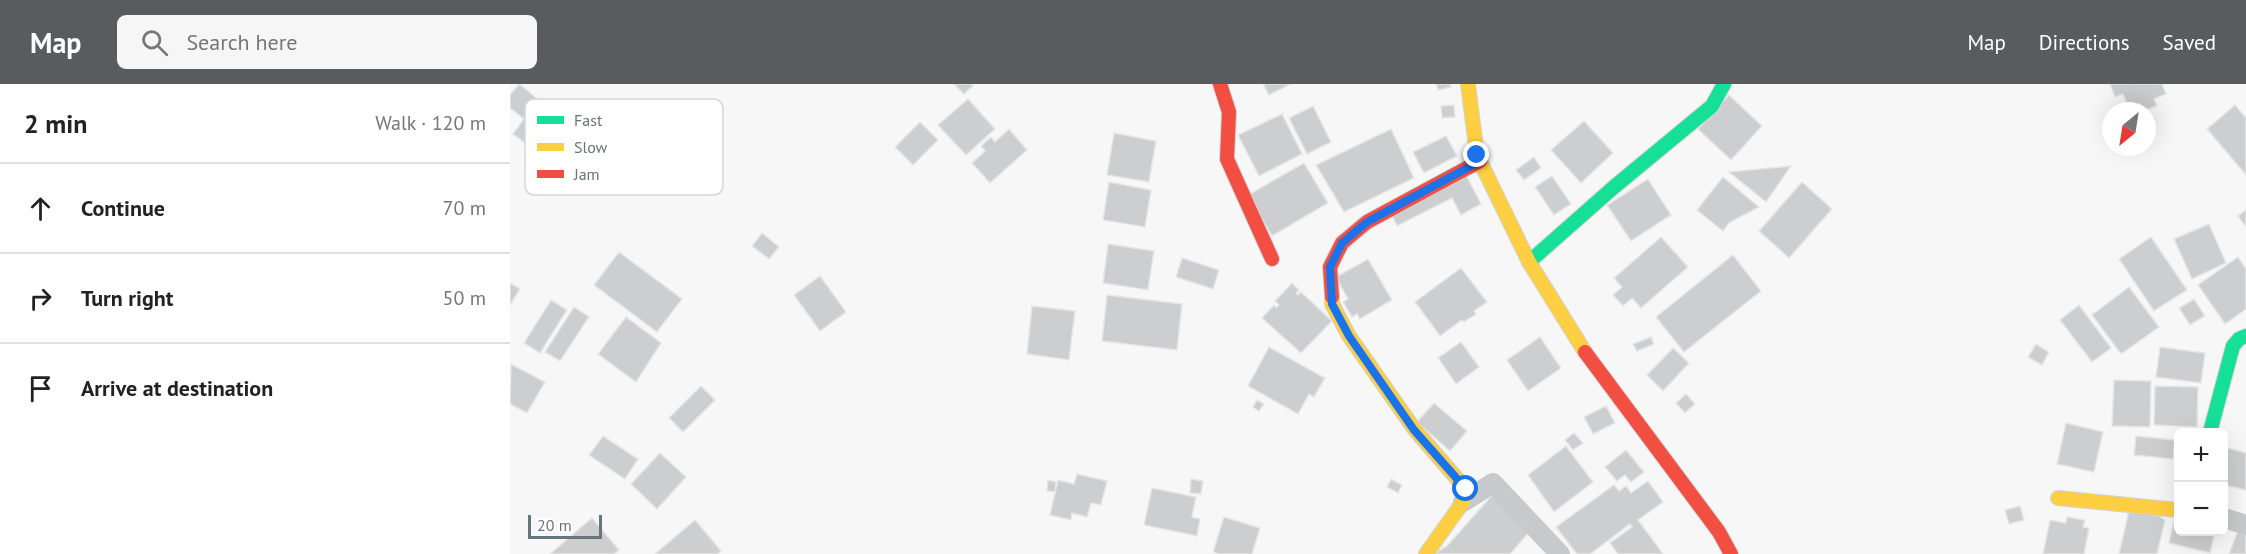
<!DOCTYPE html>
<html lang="en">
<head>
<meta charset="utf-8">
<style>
  :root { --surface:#fff; --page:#f6f6f6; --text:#222; --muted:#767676; --line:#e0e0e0; --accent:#585c5e }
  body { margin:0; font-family:"PT Sans",sans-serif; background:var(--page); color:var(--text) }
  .controls { position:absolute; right:18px; bottom:18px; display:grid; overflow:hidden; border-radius:9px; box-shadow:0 6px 24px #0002 }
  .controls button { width:54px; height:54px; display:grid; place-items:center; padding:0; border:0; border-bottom:2px solid var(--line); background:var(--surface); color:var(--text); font:30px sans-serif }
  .compass { position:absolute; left:1592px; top:18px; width:54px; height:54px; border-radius:50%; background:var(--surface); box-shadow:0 6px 24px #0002; rotate:210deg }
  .scale { position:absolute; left:18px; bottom:15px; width:74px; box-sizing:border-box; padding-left:6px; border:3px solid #66757d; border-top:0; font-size:16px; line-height:21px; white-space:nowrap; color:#66757d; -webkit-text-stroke:4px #fff; paint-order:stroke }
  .stop { position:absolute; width:18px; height:18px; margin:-14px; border:4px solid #1a73e8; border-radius:50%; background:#fff }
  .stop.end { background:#1a73e8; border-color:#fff; box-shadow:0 2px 6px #0008 }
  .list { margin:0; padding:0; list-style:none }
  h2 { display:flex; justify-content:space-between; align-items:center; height:78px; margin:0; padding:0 24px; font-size:26px }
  h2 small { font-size:20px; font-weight:400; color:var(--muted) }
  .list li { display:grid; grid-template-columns:39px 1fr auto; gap:18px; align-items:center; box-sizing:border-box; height:90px; padding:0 24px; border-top:2px solid var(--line) }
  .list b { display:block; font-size:22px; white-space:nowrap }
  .list em { font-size:20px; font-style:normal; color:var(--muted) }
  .icon { flex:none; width:33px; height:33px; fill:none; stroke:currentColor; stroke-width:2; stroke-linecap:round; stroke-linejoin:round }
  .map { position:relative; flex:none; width:1736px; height:470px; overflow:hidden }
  header { display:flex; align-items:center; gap:36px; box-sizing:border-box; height:84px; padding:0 30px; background:var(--accent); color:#fff }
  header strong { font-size:28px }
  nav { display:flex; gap:33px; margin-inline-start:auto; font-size:21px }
  .search { width:420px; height:54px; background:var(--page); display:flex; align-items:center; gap:15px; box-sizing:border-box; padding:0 21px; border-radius:9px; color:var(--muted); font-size:22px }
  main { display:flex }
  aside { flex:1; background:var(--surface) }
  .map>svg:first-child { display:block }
</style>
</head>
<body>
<header>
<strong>Map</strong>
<div class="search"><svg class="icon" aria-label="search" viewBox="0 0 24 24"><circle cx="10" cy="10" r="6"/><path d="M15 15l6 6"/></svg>Search here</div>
<nav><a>Map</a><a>Directions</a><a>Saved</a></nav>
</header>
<main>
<aside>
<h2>2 min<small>Walk · 120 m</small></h2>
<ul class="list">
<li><svg class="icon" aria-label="ahead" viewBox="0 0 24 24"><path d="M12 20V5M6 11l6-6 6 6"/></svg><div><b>Continue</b></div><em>70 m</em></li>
<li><svg class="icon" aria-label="right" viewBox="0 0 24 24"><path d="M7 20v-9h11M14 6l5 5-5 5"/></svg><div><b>Turn right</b></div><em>50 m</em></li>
<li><svg class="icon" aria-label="arrive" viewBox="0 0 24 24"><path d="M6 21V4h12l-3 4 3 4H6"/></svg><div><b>Arrive at destination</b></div></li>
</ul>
</aside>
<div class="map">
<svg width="1736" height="470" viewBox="0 0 1736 470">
  <rect width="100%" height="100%" fill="#f7f7f7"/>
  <g fill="#cccecf" stroke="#e6e6e6" stroke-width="1.5">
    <path d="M9 0 41 26 15 59 3 50 14 35 0 24V11Z"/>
    <path d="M444 0H461L463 2 454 10Z"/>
    <path d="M753 0H781L759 11Z"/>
    <path d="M926 0H940L941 3 928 6Z"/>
    <path d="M1600 0H1652L1656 10 1644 15 1647 22 1632 27 1630 20 1618 24 1613 10 1605 13Z"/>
    <path d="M1219 11 1252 42 1221 76 1188 45Z"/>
    <path d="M458 15 485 45 456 71 428 41Z"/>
    <path d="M944 21 945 33 932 34 931 22Z"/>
    <path d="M1725 21 1736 34V91L1697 45Z"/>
    <path d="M803 22 821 58 797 70 779 34Z"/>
    <path d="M772 30 792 70 749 92 728 51Z"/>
    <path d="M1074 37 1103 69 1071 99 1041 66Z"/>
    <path d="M410 38 428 56 403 81 385 63Z"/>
    <path d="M499 45 517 66 480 99 462 79 475 67 471 62 481 53 485 58Z"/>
    <path d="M881 45 904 94 834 128 806 81Z"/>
    <path d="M604 49 646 57 639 98 597 91Z"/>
    <path d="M936 52 947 72 914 89 903 68Z"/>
    <path d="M1024 73 1031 84 1014 96 1006 86Z"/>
    <path d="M794 79 818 119 762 152 738 111Z"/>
    <path d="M1281 82 1256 118 1219 88Z"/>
    <path d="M955 89 971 120 951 131 942 114 887 142 880 127Z"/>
    <path d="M1042 92 1061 120 1044 131 1025 103Z"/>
    <path d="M1213 93 1249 123 1220 138 1213 147 1187 126Z"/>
    <path d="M1138 95 1161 131 1121 157 1097 121Z"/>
    <path d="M599 98 641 106 635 143 593 136Z"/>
    <path d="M1292 98 1322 125 1279 174 1249 147Z"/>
    <path d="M1736 126V143L1728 132Z"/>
    <path d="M1699 140 1716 179 1682 195 1664 155Z"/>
    <path d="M252 149 269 163 259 175 242 162Z"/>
    <path d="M1151 153 1178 183 1131 224 1122 214 1113 222 1103 211 1112 203 1104 194Z"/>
    <path d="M1641 153 1677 206 1644 227 1609 175Z"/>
    <path d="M598 160 644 167 638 206 593 199Z"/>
    <path d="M109 168 172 215 147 248 84 201Z"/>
    <path d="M1223 171 1251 207 1174 268 1146 233Z"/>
    <path d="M1728 173 1736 185V225L1715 240 1688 201Z"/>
    <path d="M672 174 709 186 703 205 666 193Z"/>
    <path d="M858 175 882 216 850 235 847 230 842 233 833 218 838 215 826 193Z"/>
    <path d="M951 184 977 218 964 227 966 230 954 238 952 236 930 252 905 218Z"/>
    <path d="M310 192 336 228 310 247 284 211Z"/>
    <path d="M0 199 10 205 0 221Z"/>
    <path d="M782 199 789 206 786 209 788 211 791 208 822 237 791 269 752 234 764 221 766 224 769 221 765 217Z"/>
    <path d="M1619 203 1649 243 1611 270 1582 231Z"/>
    <path d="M597 211 672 220 667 266 592 257Z"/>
    <path d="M1684 215 1695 232 1680 241 1669 224Z"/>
    <path d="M41 216 57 226 30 269 14 259Z"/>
    <path d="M1569 221 1601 264 1582 278 1550 236Z"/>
    <path d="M522 222 565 227 559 276 517 270Z"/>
    <path d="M64 223 79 233 50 277 35 268Z"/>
    <path d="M116 233 151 259 126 298 88 270Z"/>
    <path d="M1030 253 1051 284 1018 307 997 276Z"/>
    <path d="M1141 253 1144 260 1127 267 1123 260Z"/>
    <path d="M951 258 969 283 946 300 928 274Z"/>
    <path d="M1526 260 1539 268 1532 281 1518 273Z"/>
    <path d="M759 263 815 294 804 313 799 310 788 330 738 302Z"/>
    <path d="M1650 263 1695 269 1691 299 1646 293Z"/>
    <path d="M1163 264 1179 279 1153 307 1137 291Z"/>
    <path d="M1 280 35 298 17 329 0 320Z"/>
    <path d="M1604 296 1641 297 1640 343 1602 342Z"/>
    <path d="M191 302 205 316 173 348 159 334Z"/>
    <path d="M1645 302 1688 303 1687 343 1644 341Z"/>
    <path d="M1176 310 1185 320 1175 329 1166 319Z"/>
    <path d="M747 316 754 320 749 327 743 323Z"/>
    <path d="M924 319 957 347 940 367 907 338Z"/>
    <path d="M1096 322 1105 339 1083 350 1074 333Z"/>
    <path d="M1556 339 1593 348 1584 388 1547 380Z"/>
    <path d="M1064 349 1073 359 1063 366 1055 356Z"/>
    <path d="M93 352 128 375 115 395 79 371Z"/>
    <path d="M1626 352 1665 356 1663 375 1624 371Z"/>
    <path d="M1056 362 1083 398 1044 428 1018 391Z"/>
    <path d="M1714 363 1736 369V406L1714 401Z"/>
    <path d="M1116 366 1134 388 1121 398 1115 391 1107 397 1095 383Z"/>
    <path d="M150 369 176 393 147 425 121 400Z"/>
    <path d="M567 390 597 397 591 421 581 419 577 433 562 429 561 436 540 431 548 396 564 400Z"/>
    <path d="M681 395 693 397 691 410 680 409Z"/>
    <path d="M881 395 892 401 888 409 877 403Z"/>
    <path d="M538 396 546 398 545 408 537 407Z"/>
    <path d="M1138 397 1153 418 1128 436 1153 470H1108L1100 459 1122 443 1120 440 1080 470H1067L1046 443 1104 401 1109 407 1116 402 1121 409Z"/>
    <path d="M642 404 686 413 682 433 690 435 687 452 634 441Z"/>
    <path d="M984 409 1020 447 1000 470H923L937 462Z"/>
    <path d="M1622 414 1655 436 1647 470H1609Z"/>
    <path d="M1510 422 1514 436 1499 440 1495 426Z"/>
    <path d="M1666 428H1668V448H1705L1700 469 1659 459Z"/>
    <path d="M714 433 750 444 742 470H709L703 468Z"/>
    <path d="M1557 433 1575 436 1573 443 1579 444 1574 470H1533L1540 436 1556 439Z"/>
    <path d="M82 434 109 466 104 470H40Z"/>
    <path d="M185 436 211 467 208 470H145Z"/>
    <path d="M1729 444 1736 447V470H1719Z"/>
  </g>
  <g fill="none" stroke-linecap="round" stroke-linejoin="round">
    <g stroke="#d2d3d4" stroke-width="16">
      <g id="fast">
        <path d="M1019 178 1104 103 1202 22 1214 0"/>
        <path d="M1700 348 1723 262 1729 255 1736 252"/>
      </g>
    </g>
    <g stroke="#d2d3d4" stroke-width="16">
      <g id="slow">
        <path d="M958 0 967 71 1019 178 1075 268"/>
        <path d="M822 213V220L839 252 905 346 956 405 953 418 916 470"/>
        <path d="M1548 414 1668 426"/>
      </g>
    </g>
    <g stroke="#d2d3d4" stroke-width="16">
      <g id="jam">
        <path d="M710 0 719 28 717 75 762 175"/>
        <path d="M822 213 820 183 832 159 857 138 970 77"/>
        <path d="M1075 268 1209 448 1221 470"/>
      </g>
    </g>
    <g stroke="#c8c9ca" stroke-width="20">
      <path d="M953 418 983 399 1050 470"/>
      <path d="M1714 434 1736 441"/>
    </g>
    <use href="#fast" stroke="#16e098" stroke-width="14"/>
    <use href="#slow" stroke="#ffcf43" stroke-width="14"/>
    <use href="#jam" stroke="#f24e42" stroke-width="14"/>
  </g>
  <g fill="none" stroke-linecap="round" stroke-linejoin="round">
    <path stroke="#1a73e8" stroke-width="8" d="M956 405 904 346 839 252 822 220 820 183 832 159 857 138 970 77 967 71"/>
  </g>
  <rect x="15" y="15" width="198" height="96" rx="9" fill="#fff" stroke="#d1d6d8" stroke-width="1.5"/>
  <rect x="27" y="32" width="27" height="8" fill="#16e098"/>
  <rect x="27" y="59" width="27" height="8" fill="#ffcf43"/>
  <rect x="27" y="86" width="27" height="8" fill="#f24e42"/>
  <g font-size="16" fill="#66757d">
    <text x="64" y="42">Fast</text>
    <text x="64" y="69">Slow</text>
    <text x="64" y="96">Jam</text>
  </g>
</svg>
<div class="controls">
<button>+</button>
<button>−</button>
</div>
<svg class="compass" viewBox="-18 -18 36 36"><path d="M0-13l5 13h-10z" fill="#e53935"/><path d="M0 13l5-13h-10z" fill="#767676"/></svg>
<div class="scale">20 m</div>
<div class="stop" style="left:956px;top:405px"></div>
<div class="stop end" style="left:967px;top:71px"></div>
</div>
</main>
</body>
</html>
